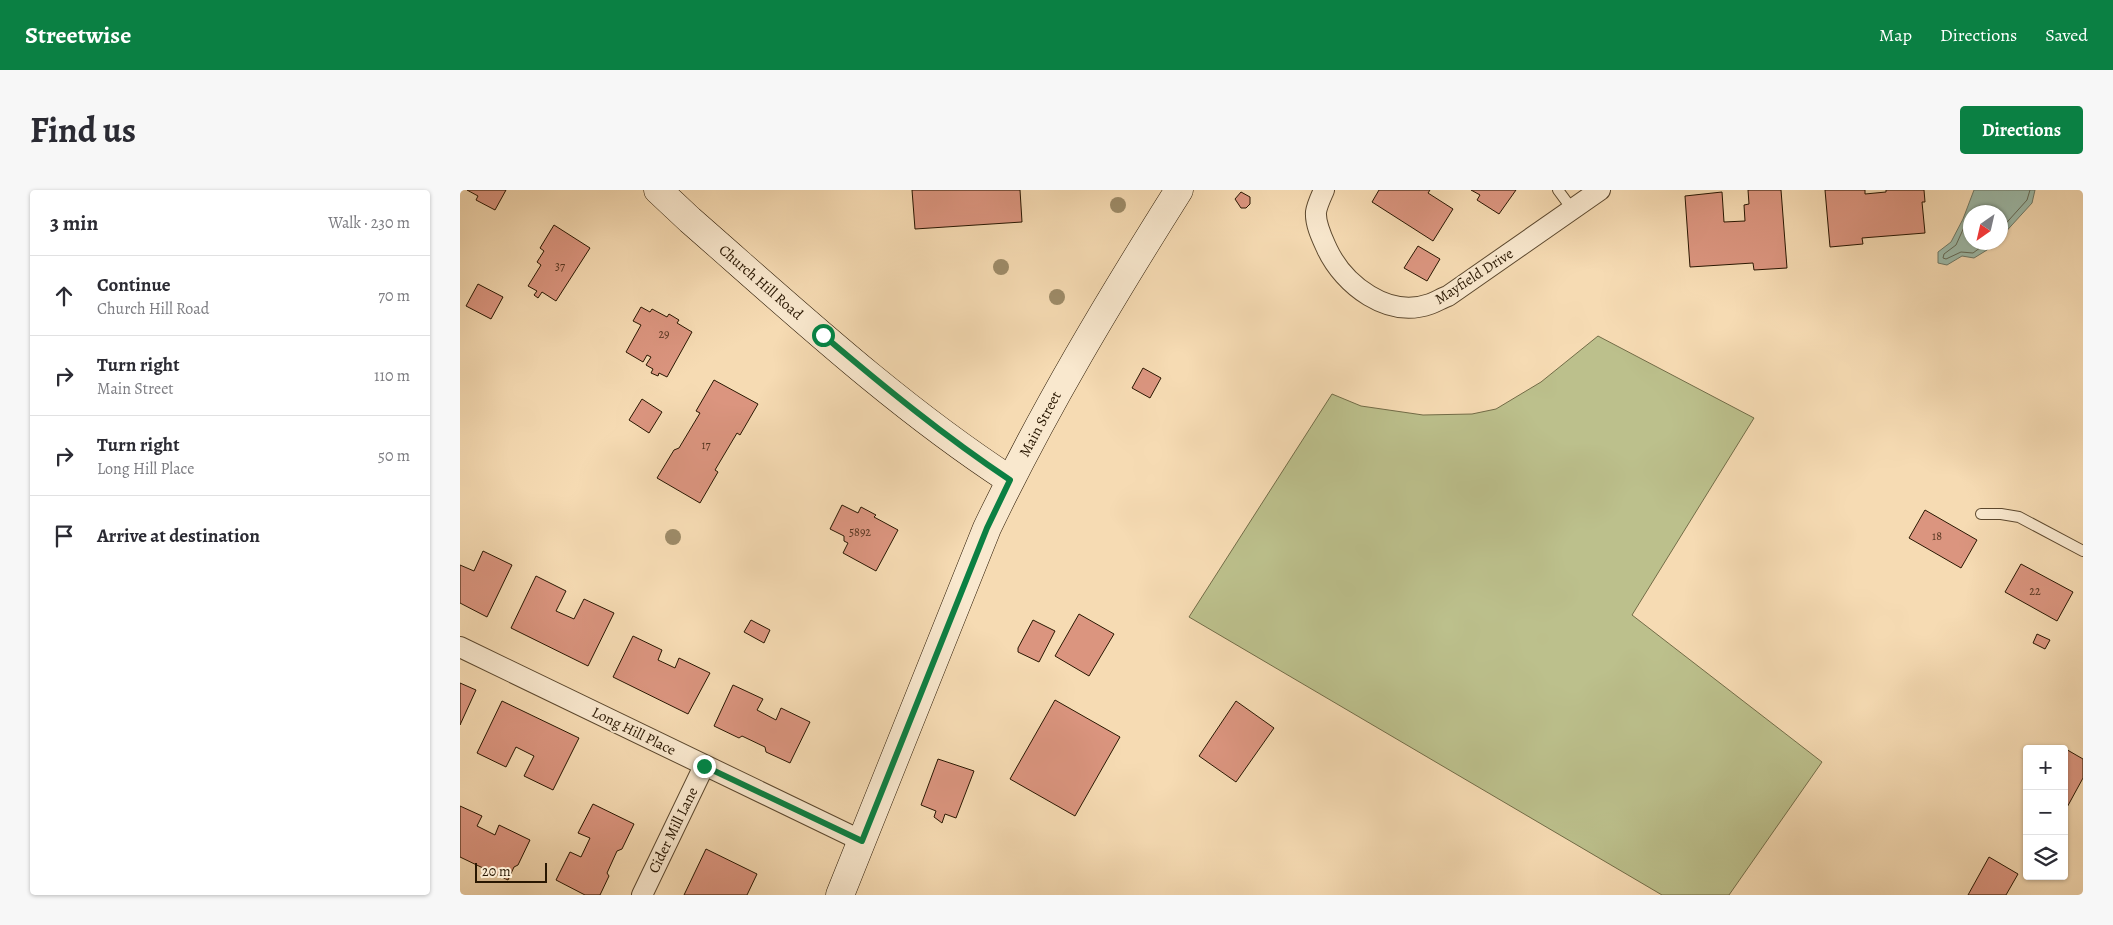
<!DOCTYPE html>
<html lang="en">
<head>
<meta charset="utf-8">
<style>
  :root { --surface:#fff; --page:#f7f7f7; --text:#2b2b33; --muted:#7c7c81; --line:#e1e1e2; --accent:#0b8043 }
  body { margin:0; font-family:Alegreya,serif; background:var(--page); color:var(--text) }
  .controls { position:absolute; right:15px; bottom:15px; display:grid; overflow:hidden; border-radius:5px; box-shadow:0 1px 4px #0004 }
  .controls button { width:45px; height:45px; display:grid; place-items:center; padding:0; border:0; border-bottom:1px solid var(--line); background:var(--surface); color:var(--text); font:25px sans-serif }
  .compass { position:absolute; left:1503px; top:15px; width:45px; height:45px; border-radius:50%; background:var(--surface); box-shadow:0 1px 4px #0004; rotate:214deg }
  .scale { position:absolute; left:15px; bottom:12px; width:72px; box-sizing:border-box; padding-left:5px; border:2px solid #291702; border-top:0; font-size:14px; line-height:18px; white-space:nowrap; color:#291702; -webkit-text-stroke:4px #f9e8ce; paint-order:stroke }
  .stop { position:absolute; width:15px; height:15px; margin:-11px; border:4px solid #0b8043; border-radius:50%; background:#fff }
  .stop.end { background:#0b8043; border-color:#fff; box-shadow:0 1px 5px #0008 }
  .list { margin:0; padding:0; list-style:none }
  h2 { display:flex; justify-content:space-between; align-items:center; height:65px; margin:0; padding:0 20px; font-size:21px }
  h2 small { font-size:16px; font-weight:400; color:var(--muted) }
  .list li { display:grid; grid-template-columns:32px 1fr auto; gap:15px; align-items:center; box-sizing:border-box; height:80px; padding:0 20px; border-top:1px solid var(--line) }
  .list b { display:block; font-size:19px; white-space:nowrap }
  .list p { margin:0; font-size:16px; white-space:nowrap; color:var(--muted) }
  .list em { font-size:16px; font-style:normal; color:var(--muted) }
  .icon { flex:none; width:28px; height:28px; fill:none; stroke:currentColor; stroke-width:2; stroke-linecap:round; stroke-linejoin:round }
  .map { position:relative; flex:none; width:1623px; height:705px; overflow:hidden; border-radius:5px }
  header { display:flex; align-items:center; gap:30px; box-sizing:border-box; height:70px; padding:0 25px; background:var(--accent); color:#fff }
  header strong { font-size:24px }
  nav { display:flex; gap:28px; margin-inline-start:auto; font-size:18px }
  .intro { display:flex; align-items:center; justify-content:space-between; box-sizing:border-box; height:120px; padding:0 30px }
  h1 { margin:0; font-size:35px }
  .button { padding:12px 22px; border-radius:5px; background:var(--accent); color:#fff; font-size:18px; font-weight:700 }
  main { display:flex; gap:30px; padding:0 30px }
  aside { flex:1; background:var(--surface); border-radius:5px; box-shadow:0 1px 4px #0004 }
  .map>svg:first-child { display:block }
</style>
</head>
<body>
<header>
<strong>Streetwise</strong>
<nav><a>Map</a><a>Directions</a><a>Saved</a></nav>
</header>
<div class="intro"><h1>Find us</h1><a class="button">Directions</a></div>
<main>
<aside>
<h2>3 min<small>Walk · 230 m</small></h2>
<ul class="list">
<li><svg class="icon" aria-label="ahead" viewBox="0 0 24 24"><path d="M12 20V5M6 11l6-6 6 6"/></svg><div><b>Continue</b><p>Church Hill Road</p></div><em>70 m</em></li>
<li><svg class="icon" aria-label="right" viewBox="0 0 24 24"><path d="M7 20v-9h11M14 6l5 5-5 5"/></svg><div><b>Turn right</b><p>Main Street</p></div><em>110 m</em></li>
<li><svg class="icon" aria-label="right" viewBox="0 0 24 24"><path d="M7 20v-9h11M14 6l5 5-5 5"/></svg><div><b>Turn right</b><p>Long Hill Place</p></div><em>50 m</em></li>
<li><svg class="icon" aria-label="arrive" viewBox="0 0 24 24"><path d="M6 21V4h12l-3 4 3 4H6"/></svg><div><b>Arrive at destination</b></div></li>
</ul>
</aside>
<div class="map">
<svg width="1623" height="705" viewBox="0 0 1623 705">
  <rect width="100%" height="100%" fill="#f6dbb3"/>
  <filter id="stains"><feTurbulence type="fractalNoise" baseFrequency=".004" numOctaves="4"/><feColorMatrix values="0 0 0 0 .2 0 0 0 0 .09 0 0 0 0 .02 0 0 0 .5 -.17"/></filter>
  <radialGradient id="worn" r=".72"><stop offset=".6" stop-color="#630" stop-opacity="0"/><stop offset="1" stop-color="#630" stop-opacity=".3"/></radialGradient>
  <path fill="#bcc08c" stroke="#726c47" d="M1138 146 1294 228 1172 425 1362 572 1269 705H1202L729 427 872 204 901 216 963 225 1012 224 1036 219 1081 192Z"/>
  <path fill="#9dbbaa" stroke="#6f7967" d="M1514 0H1575L1572 13 1541 47 1540 22H1510V52L1535 53 1527 60 1514 68 1502 66 1487 75 1478 73V62L1491 52 1503 29Z"/>
  <g fill="none" stroke-linecap="round" stroke-linejoin="round">
    <g stroke="#636956" stroke-width="1">
      <path d="M1510 24 1496 55 1484 64 1483 68 1486 69 1501 62 1513 63 1528 52"/>
      <path d="M1540 40 1567 10 1570 0"/>
    </g>
  </g>
  <g fill="#db957f" stroke="#291702">
    <path d="M7 0H46L35 20 16 10 18 6Z"/>
    <path d="M452 0H560L562 32 455 39Z"/>
    <path d="M919 0H970L968 3 993 19 973 51 912 12Z"/>
    <path d="M1011 0H1056L1039 24 1017 10 1020 5Z"/>
    <path d="M1288 0H1321L1327 78 1294 80 1293 73 1230 77 1225 6 1262 2 1264 32 1285 31 1284 15 1289 14Z"/>
    <path d="M1365 0H1405V4L1426 2V0H1464L1465 12H1462L1465 43 1402 48 1403 54 1370 57Z"/>
    <path d="M781 2 790 7V14L786 18H781L775 9Z"/>
    <path d="M94 35 130 58 96 111 82 102 78 108 74 105 77 101 68 96 81 75 77 72 84 61 80 58Z"/>
    <path d="M958 56 980 69 967 91 944 78Z"/>
    <path d="M18 94 43 107 31 129 6 116Z"/>
    <path d="M181 117 190 122 192 119 207 127 209 124 219 130 217 133 232 142 207 187 199 183 198 186 191 183 193 179 186 175 191 167 187 165 183 172 166 162 181 135 173 131Z"/>
    <path d="M683 178 701 188 690 208 672 198Z"/>
    <path d="M254 190 298 214 280 245 277 243 255 280 258 282 240 313 197 288 214 260 219 258 240 223 236 221Z"/>
    <path d="M182 209 202 222 189 243 169 230Z"/>
    <path d="M382 315 398 323 401 317 416 325 414 327 438 340 416 381 383 363 388 353 384 351V346L370 339Z"/>
    <path d="M1465 320 1517 350 1501 378 1449 348Z"/>
    <path d="M23 361 52 375 27 427 0 413V375L14 381Z"/>
    <path d="M1561 374 1613 402 1597 431 1545 402Z"/>
    <path d="M76 386 106 401 96 421 114 429 124 409 154 423 128 476 51 438Z"/>
    <path d="M619 424 654 444 629 486 595 466Z"/>
    <path d="M291 430 310 440 304 453 284 442Z"/>
    <path d="M573 430 595 441 579 472 558 462V458Z"/>
    <path d="M1577 444 1590 450 1585 459 1573 453Z"/>
    <path d="M173 446 202 460 198 470 215 478 219 468 250 483 228 524 153 487Z"/>
    <path d="M0 493 16 500 0 535Z"/>
    <path d="M273 495 303 509 297 520 316 530 321 518 350 532 330 573 306 562 305 557 282 546 279 548 254 536Z"/>
    <path d="M595 510 660 547 615 626 550 589Z"/>
    <path d="M42 511 119 548 93 600 64 586 74 566 56 557 46 577 17 563Z"/>
    <path d="M776 511 814 538 776 592 739 566Z"/>
    <path d="M1604 558 1623 569V588L1605 621Z"/>
    <path d="M478 569 514 581 496 628 485 624 482 633 474 627 476 621 461 615Z"/>
    <path d="M133 614 174 634 162 659 157 661 147 683 149 686 140 705H125L96 690 110 662 121 667 130 648 118 643Z"/>
    <path d="M0 616 22 626 17 636 35 645 39 635 70 650 58 675 54 677 48 690 0 667Z"/>
    <path d="M246 659 297 684 287 705H224Z"/>
    <path d="M1529 667 1558 684 1546 705H1508Z"/>
  </g>
  <g fill="none" stroke-linecap="round" stroke-linejoin="round">
    <g stroke="#5c482e" stroke-width="12">
      <g id="lane">
        <path d="M1098 0 1112 19"/>
        <path d="M1521 324H1541L1559 327 1623 361"/>
      </g>
    </g>
    <g stroke="#5c482e" stroke-width="22">
      <g id="street">
        <path d="M864 0C861 7 857 15 856 22 855 34 862 48 867 59 884 95 928 129 970 114 976 112 982 108 988 106L1140 0"/>
        <path d="M0 457 402 651"/>
        <path d="M182 705 244 576"/>
      </g>
    </g>
    <g stroke="#291702" stroke-width="29">
      <g id="secondary">
        <path d="M198 0 230 30C333 120 435 215 550 290"/>
        <path d="M380 705 527 338C584 219 649 111 719 0"/>
      </g>
    </g>
    <use href="#lane" stroke="#f9e8ce" stroke-width="10"/>
    <use href="#street" stroke="#f9e8ce" stroke-width="20"/>
    <use href="#secondary" stroke="#f9e8ce" stroke-width="28"/>
  </g>
  <g fill="#9d8b68">
    <circle cx="658" cy="15" r="8"/>
    <circle cx="541" cy="77" r="8"/>
    <circle cx="597" cy="107" r="8"/>
    <circle cx="213" cy="347" r="8"/>
  </g>
  <g fill="none" stroke-linecap="round" stroke-linejoin="round">
    <path stroke="#0b8043" stroke-width="6" d="M244 576 402 651 527 338 550 290C484 246 423 196 363 145"/>
  </g>
  <g text-anchor="middle" stroke-width="4" stroke-linejoin="round" paint-order="stroke">
    <g font-size="12" fill="#563621">
      <text x="100" y="80">37</text>
      <text x="204" y="148">29</text>
      <text x="246" y="259">17</text>
      <text x="400" y="346">5892</text>
      <text x="1477" y="350">18</text>
      <text x="1575" y="405">22</text>
    </g>
    <g font-size="15" fill="#291702" stroke="#f9e8ce">
      <text transform="translate(1014 86) rotate(-33)" y="5">Mayfield Drive</text>
      <text transform="translate(301 92) rotate(41)" y="5">Church Hill Road</text>
      <text transform="translate(580 234) rotate(-62)" y="5">Main Street</text>
      <text transform="translate(174 541) rotate(26)" y="5">Long Hill Place</text>
      <text transform="translate(213 640) rotate(-64)" y="5">Cider Mill Lane</text>
    </g>
  </g>
  <rect width="100%" height="100%" filter="url(#stains)"/>
  <rect width="100%" height="100%" fill="url(#worn)"/>
</svg>
<div class="controls">
<button>+</button>
<button>−</button>
<button><svg class="icon" aria-label="layers" viewBox="0 0 24 24"><path d="M12 4l9 5-9 5-9-5zM3 14l9 5 9-5"/></svg></button>
</div>
<svg class="compass" viewBox="-18 -18 36 36"><path d="M0-13l5 13h-10z" fill="#e53935"/><path d="M0 13l5-13h-10z" fill="#7c7c81"/></svg>
<div class="scale">20 m</div>
<div class="stop" style="left:363px;top:145px"></div>
<div class="stop end" style="left:244px;top:576px"></div>
</div>
</main>
</body>
</html>
